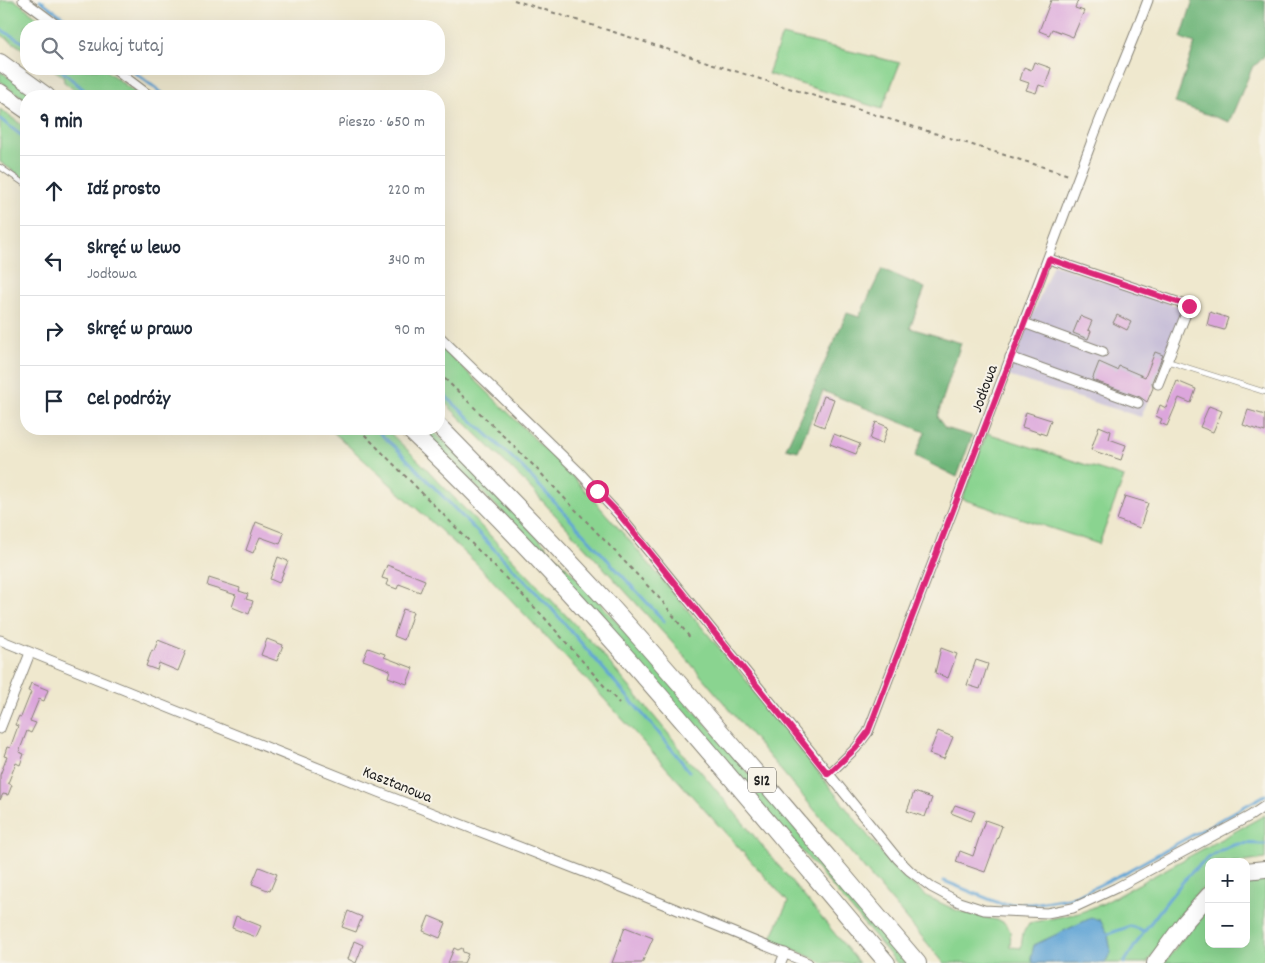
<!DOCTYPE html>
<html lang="pl">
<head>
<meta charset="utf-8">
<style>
  :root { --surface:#fff; --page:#f2f2f3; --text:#1f2937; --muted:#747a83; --line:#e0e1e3 }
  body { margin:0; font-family:Dekko,sans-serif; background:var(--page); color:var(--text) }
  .controls { position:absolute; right:15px; bottom:15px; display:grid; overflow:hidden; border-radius:10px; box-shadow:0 5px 20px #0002 }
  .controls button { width:45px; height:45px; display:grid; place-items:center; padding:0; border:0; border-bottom:1px solid var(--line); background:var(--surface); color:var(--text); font:25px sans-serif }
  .stop { position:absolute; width:15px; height:15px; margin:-11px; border:4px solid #db2777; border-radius:50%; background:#fff }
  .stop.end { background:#db2777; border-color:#fff; box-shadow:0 1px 5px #0008 }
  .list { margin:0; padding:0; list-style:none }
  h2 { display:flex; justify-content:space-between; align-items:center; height:65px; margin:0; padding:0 20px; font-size:21px }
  h2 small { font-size:16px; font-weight:400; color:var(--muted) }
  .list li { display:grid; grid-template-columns:32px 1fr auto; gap:15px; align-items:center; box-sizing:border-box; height:70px; padding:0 20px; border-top:1px solid var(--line) }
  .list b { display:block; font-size:19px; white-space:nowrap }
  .list p { margin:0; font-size:16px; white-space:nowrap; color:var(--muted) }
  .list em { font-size:16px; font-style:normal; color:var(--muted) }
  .icon { flex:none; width:28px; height:28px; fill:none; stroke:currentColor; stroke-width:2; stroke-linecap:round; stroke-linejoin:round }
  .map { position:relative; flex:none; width:1265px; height:963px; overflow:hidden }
  .search { position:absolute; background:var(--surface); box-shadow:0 5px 20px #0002; left:20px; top:20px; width:425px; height:55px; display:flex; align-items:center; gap:12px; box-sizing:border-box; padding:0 18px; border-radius:20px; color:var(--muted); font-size:19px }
  .panel { position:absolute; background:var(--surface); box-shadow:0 5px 20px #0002; left:20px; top:90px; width:425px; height:345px; border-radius:20px }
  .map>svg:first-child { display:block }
</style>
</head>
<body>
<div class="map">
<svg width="1265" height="963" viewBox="0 0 1265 963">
  <rect width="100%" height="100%" fill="#f7f3e8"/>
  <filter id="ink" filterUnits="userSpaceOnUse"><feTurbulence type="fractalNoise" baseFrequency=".02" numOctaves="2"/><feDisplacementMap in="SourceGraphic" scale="10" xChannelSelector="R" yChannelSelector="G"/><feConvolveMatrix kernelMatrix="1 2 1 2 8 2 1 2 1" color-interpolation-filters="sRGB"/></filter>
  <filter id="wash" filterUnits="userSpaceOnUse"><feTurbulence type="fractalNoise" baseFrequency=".0096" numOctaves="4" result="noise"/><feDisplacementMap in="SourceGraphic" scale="20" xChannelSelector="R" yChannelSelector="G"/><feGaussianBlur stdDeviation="1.12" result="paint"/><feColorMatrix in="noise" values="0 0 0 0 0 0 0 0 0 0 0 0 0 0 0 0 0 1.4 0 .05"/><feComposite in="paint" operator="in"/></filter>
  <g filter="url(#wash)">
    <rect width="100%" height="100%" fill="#efe8ce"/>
    <path fill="#c8bfd8" d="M1053 264 1181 307 1183 315 1141 417 1008 376Z"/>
    <g fill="#8ad490" stroke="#537856">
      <path d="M0 0H15L49 26H26V51L0 34Z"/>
      <path d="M782 35 900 63 882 109 768 74Z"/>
      <path d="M52 69H104L140 96H82L64 82 63 76Z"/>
      <path d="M0 71 35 96H26V100L0 81Z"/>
      <path d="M0 109 26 128V180L0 162Z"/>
      <path d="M439 344 573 477 630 541 746 680 894 869 928 897 958 911 1001 921C1012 927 1011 935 1010 947L1021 948 1023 933 1029 923 1079 913 1104 903 1265 815V859L1244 862H1209V883L1194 896 1147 963H944L680 651 524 481 439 397Z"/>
      <path d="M330 429H386L421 463 597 648 677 744C682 754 688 762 698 768L859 963H823L781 943 769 942 788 902 587 680 475 562Z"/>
      <path d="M419 429H431L455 451 594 596 730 751 909 963H897L813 864 510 520Z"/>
      <path d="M987 433 1124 477 1099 544 962 499Z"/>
      <path d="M1265 877V955L1261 963H1164L1209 905V944H1246V879Z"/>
    </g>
    <g fill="#6fb67a" stroke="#46694b">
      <path d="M1193 0H1265V55L1258 63 1253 66 1229 122 1175 103 1195 43 1181 38Z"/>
      <path d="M882 269 925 288 910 328 961 343 937 417 945 428 972 436 957 477 915 456 925 432 823 391 798 451 786 448 847 313 859 317Z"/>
    </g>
    <path fill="#60a4d5" stroke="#3e6078" d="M1091 918 1100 920 1108 934 1111 952 1105 963H1033L1031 957 1034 945Z"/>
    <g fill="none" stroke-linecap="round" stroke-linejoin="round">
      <g stroke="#60a4d5" stroke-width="3">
        <path d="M40 0 75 26"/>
        <path d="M0 29 26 44"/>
        <path d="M60 69 91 96"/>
        <path d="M130 69 166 96"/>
        <path d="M0 119 26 139"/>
        <path d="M439 390 522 467 664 621"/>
        <path d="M375 429 396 448 551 608 658 732 689 771"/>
        <path d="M944 881 1001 904H1032L1075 897 1122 874 1265 795"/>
        <path d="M1108 934 1130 926 1144 931C1170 900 1195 854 1238 844 1246 843 1257 844 1265 844"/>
        <path d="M1124 963 1144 931"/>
      </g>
    </g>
    <g id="blocks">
      <g fill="#dca6dc">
        <path d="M1051 0H1078L1075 8 1084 11 1073 37 1052 29 1049 35 1039 31Z"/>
        <path d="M1034 62 1051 68 1045 87 1039 85 1036 93 1026 90 1029 83 1020 80 1024 67 1031 70Z"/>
        <path d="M1210 312 1228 318 1224 330 1207 325Z"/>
        <path d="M1117 315 1131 322 1127 330 1113 323Z"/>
        <path d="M1080 316 1092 321 1088 330 1091 331 1088 339 1073 333Z"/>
        <path d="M1155 352 1163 355 1152 382 1153 388 1147 402 1140 397 1092 380 1099 362 1117 370 1119 366 1145 377Z"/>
        <path d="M1177 381 1196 389 1191 403 1179 398 1167 426 1160 423 1162 419 1156 416 1160 405 1166 408Z"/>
        <path d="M824 396 834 399 824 427 814 423Z"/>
        <path d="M1209 406 1222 411 1213 432 1200 427Z"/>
        <path d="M1248 410 1265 415V432L1243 425Z"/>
        <path d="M1026 412 1051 420 1046 435 1022 427Z"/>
        <path d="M876 422 888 427 882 444 870 439Z"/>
        <path d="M1099 426 1111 431 1109 439 1126 445 1121 460 1091 450Z"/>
        <path d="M834 434 860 444 856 454 830 444Z"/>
        <path d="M1125 496 1148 503 1140 528 1117 520Z"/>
        <path d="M256 522 284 533 280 544 260 537 253 553 246 550Z"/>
        <path d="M278 557 288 561 279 583 270 579Z"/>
        <path d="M387 565 425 580 420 592 399 584 397 589 386 585 388 580 382 578Z"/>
        <path d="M209 578 240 588 239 591 248 594 246 599 253 601 249 614 232 607 236 595 207 586Z"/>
        <path d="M403 609 413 612 404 640 394 636Z"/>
        <path d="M267 639 283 645 277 661 261 655Z"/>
        <path d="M158 640 186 651 178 671 159 663 157 670 146 666 152 650 154 651Z"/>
        <path d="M368 648 385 654 384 657 413 668 407 684 388 677 390 670 363 660Z"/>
        <path d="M941 648 957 654 948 678 935 673Z"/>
        <path d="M976 660 988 664 980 689 967 685Z"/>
        <path d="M31 683 48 690 44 701 39 699 30 721 36 723 31 733 27 731 19 752 24 754 20 765 16 763 8 783 12 785 8 795 3 794 0 800V775L7 757 4 756 7 747 10 748 18 726 15 725 19 716 21 717 31 692 28 691Z"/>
        <path d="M938 731 953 737 944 759 929 754Z"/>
        <path d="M914 792 932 798 925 817 907 811Z"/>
        <path d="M955 805 975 812 971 821 951 813Z"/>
        <path d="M985 820 1002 826 985 872 956 862 960 851 973 856Z"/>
        <path d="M259 867 277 874 270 891 252 884Z"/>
        <path d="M348 911 362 917 356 932 342 927Z"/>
        <path d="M236 916 261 926 256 937 232 928Z"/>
        <path d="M429 916 446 923 440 938 423 931Z"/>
        <path d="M625 927 653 938 642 963H612Z"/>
        <path d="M354 941 363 945 356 963 348 959Z"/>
        <path d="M454 948 458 950 462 948 463 952 468 954 464 963H448Z"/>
      </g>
    </g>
  </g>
  <g filter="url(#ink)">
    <use href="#blocks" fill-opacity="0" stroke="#868275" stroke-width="1"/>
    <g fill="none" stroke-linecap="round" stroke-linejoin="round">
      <g stroke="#868275" stroke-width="6">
        <g id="lane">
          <path d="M0 167 26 185"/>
          <path d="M1167 361 1265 392"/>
        </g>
      </g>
      <g stroke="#868275" stroke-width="11">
        <g id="street">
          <path d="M23 0 58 26"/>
          <path d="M114 69 150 96"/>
          <path d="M1049 259 1189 306 1158 384"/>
          <path d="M1024 323 1103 352"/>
          <path d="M439 336 579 472 619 515 897 858 910 871 931 887 959 902 984 910 1047 913 1073 908 1116 888 1250 816 1265 806"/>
          <path d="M1010 357 1138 403"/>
          <path d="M0 640 378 792 602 879 808 963"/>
          <path d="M0 729 30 653"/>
          <path d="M828 775 856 748 868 732C943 537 1017 342 1090 146 1108 97 1130 49 1148 0"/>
          <path d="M781 963 785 953"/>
        </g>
      </g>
      <g stroke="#868275" stroke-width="18">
        <g id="highway">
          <path d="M0 62 47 96"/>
          <path d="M0 92 26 110"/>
          <path d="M439 426C494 482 550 539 603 597 711 717 814 841 918 963"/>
          <path d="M408 429C582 593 733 781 887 963"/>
          <path d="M1246 871 1265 869"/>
          <path d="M1155 963 1185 922 1209 895"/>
        </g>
      </g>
      <g stroke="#868275" stroke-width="2" stroke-dasharray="4 4" stroke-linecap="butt">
        <path d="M514 0 760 79 1069 175"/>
        <path d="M439 373 533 465 662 601 691 639"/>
        <path d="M359 429 543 616 619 703"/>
      </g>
      <use href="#lane" stroke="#fff" stroke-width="4.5"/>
      <use href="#street" stroke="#fff" stroke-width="9"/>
      <use href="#highway" stroke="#fff" stroke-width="16"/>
    </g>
  </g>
  <g fill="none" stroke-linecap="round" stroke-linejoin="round" filter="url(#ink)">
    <path stroke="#db2777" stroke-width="6" d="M597 491 619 514 828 774 856 748 868 732 1049 259 1189 306"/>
  </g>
  <g text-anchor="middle" stroke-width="4" stroke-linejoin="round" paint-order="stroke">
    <rect fill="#f7f3e8" stroke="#5e5c59" stroke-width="1" x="748" y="767.5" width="28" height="25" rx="4"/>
    <g font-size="15" font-weight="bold" fill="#1c1c1c">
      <text x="762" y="785">S12</text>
    </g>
    <g font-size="16" fill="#1c1c1c" stroke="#f7f3e8">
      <text transform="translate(983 388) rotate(-70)" y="6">Jodłowa</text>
      <text transform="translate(398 783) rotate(22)" y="6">Kasztanowa</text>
    </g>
  </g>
</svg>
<div class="controls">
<button>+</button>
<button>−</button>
</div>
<div class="stop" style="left:597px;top:491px"></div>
<div class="stop end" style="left:1189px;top:306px"></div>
<div class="search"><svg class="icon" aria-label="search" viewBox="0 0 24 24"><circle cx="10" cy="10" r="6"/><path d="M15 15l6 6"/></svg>Szukaj tutaj</div>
<section class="panel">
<h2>9 min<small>Pieszo · 650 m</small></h2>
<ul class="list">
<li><svg class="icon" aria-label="ahead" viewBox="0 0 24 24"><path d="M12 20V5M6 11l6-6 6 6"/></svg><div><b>Idź prosto</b></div><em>220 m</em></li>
<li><svg class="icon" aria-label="left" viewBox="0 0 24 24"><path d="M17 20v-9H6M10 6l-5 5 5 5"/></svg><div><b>Skręć w lewo</b><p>Jodłowa</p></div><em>340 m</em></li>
<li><svg class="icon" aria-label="right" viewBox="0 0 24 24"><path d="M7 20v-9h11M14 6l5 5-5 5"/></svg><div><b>Skręć w prawo</b></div><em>90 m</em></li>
<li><svg class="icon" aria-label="arrive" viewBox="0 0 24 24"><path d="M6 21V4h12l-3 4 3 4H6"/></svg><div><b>Cel podróży</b></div></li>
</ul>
</section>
</div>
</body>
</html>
